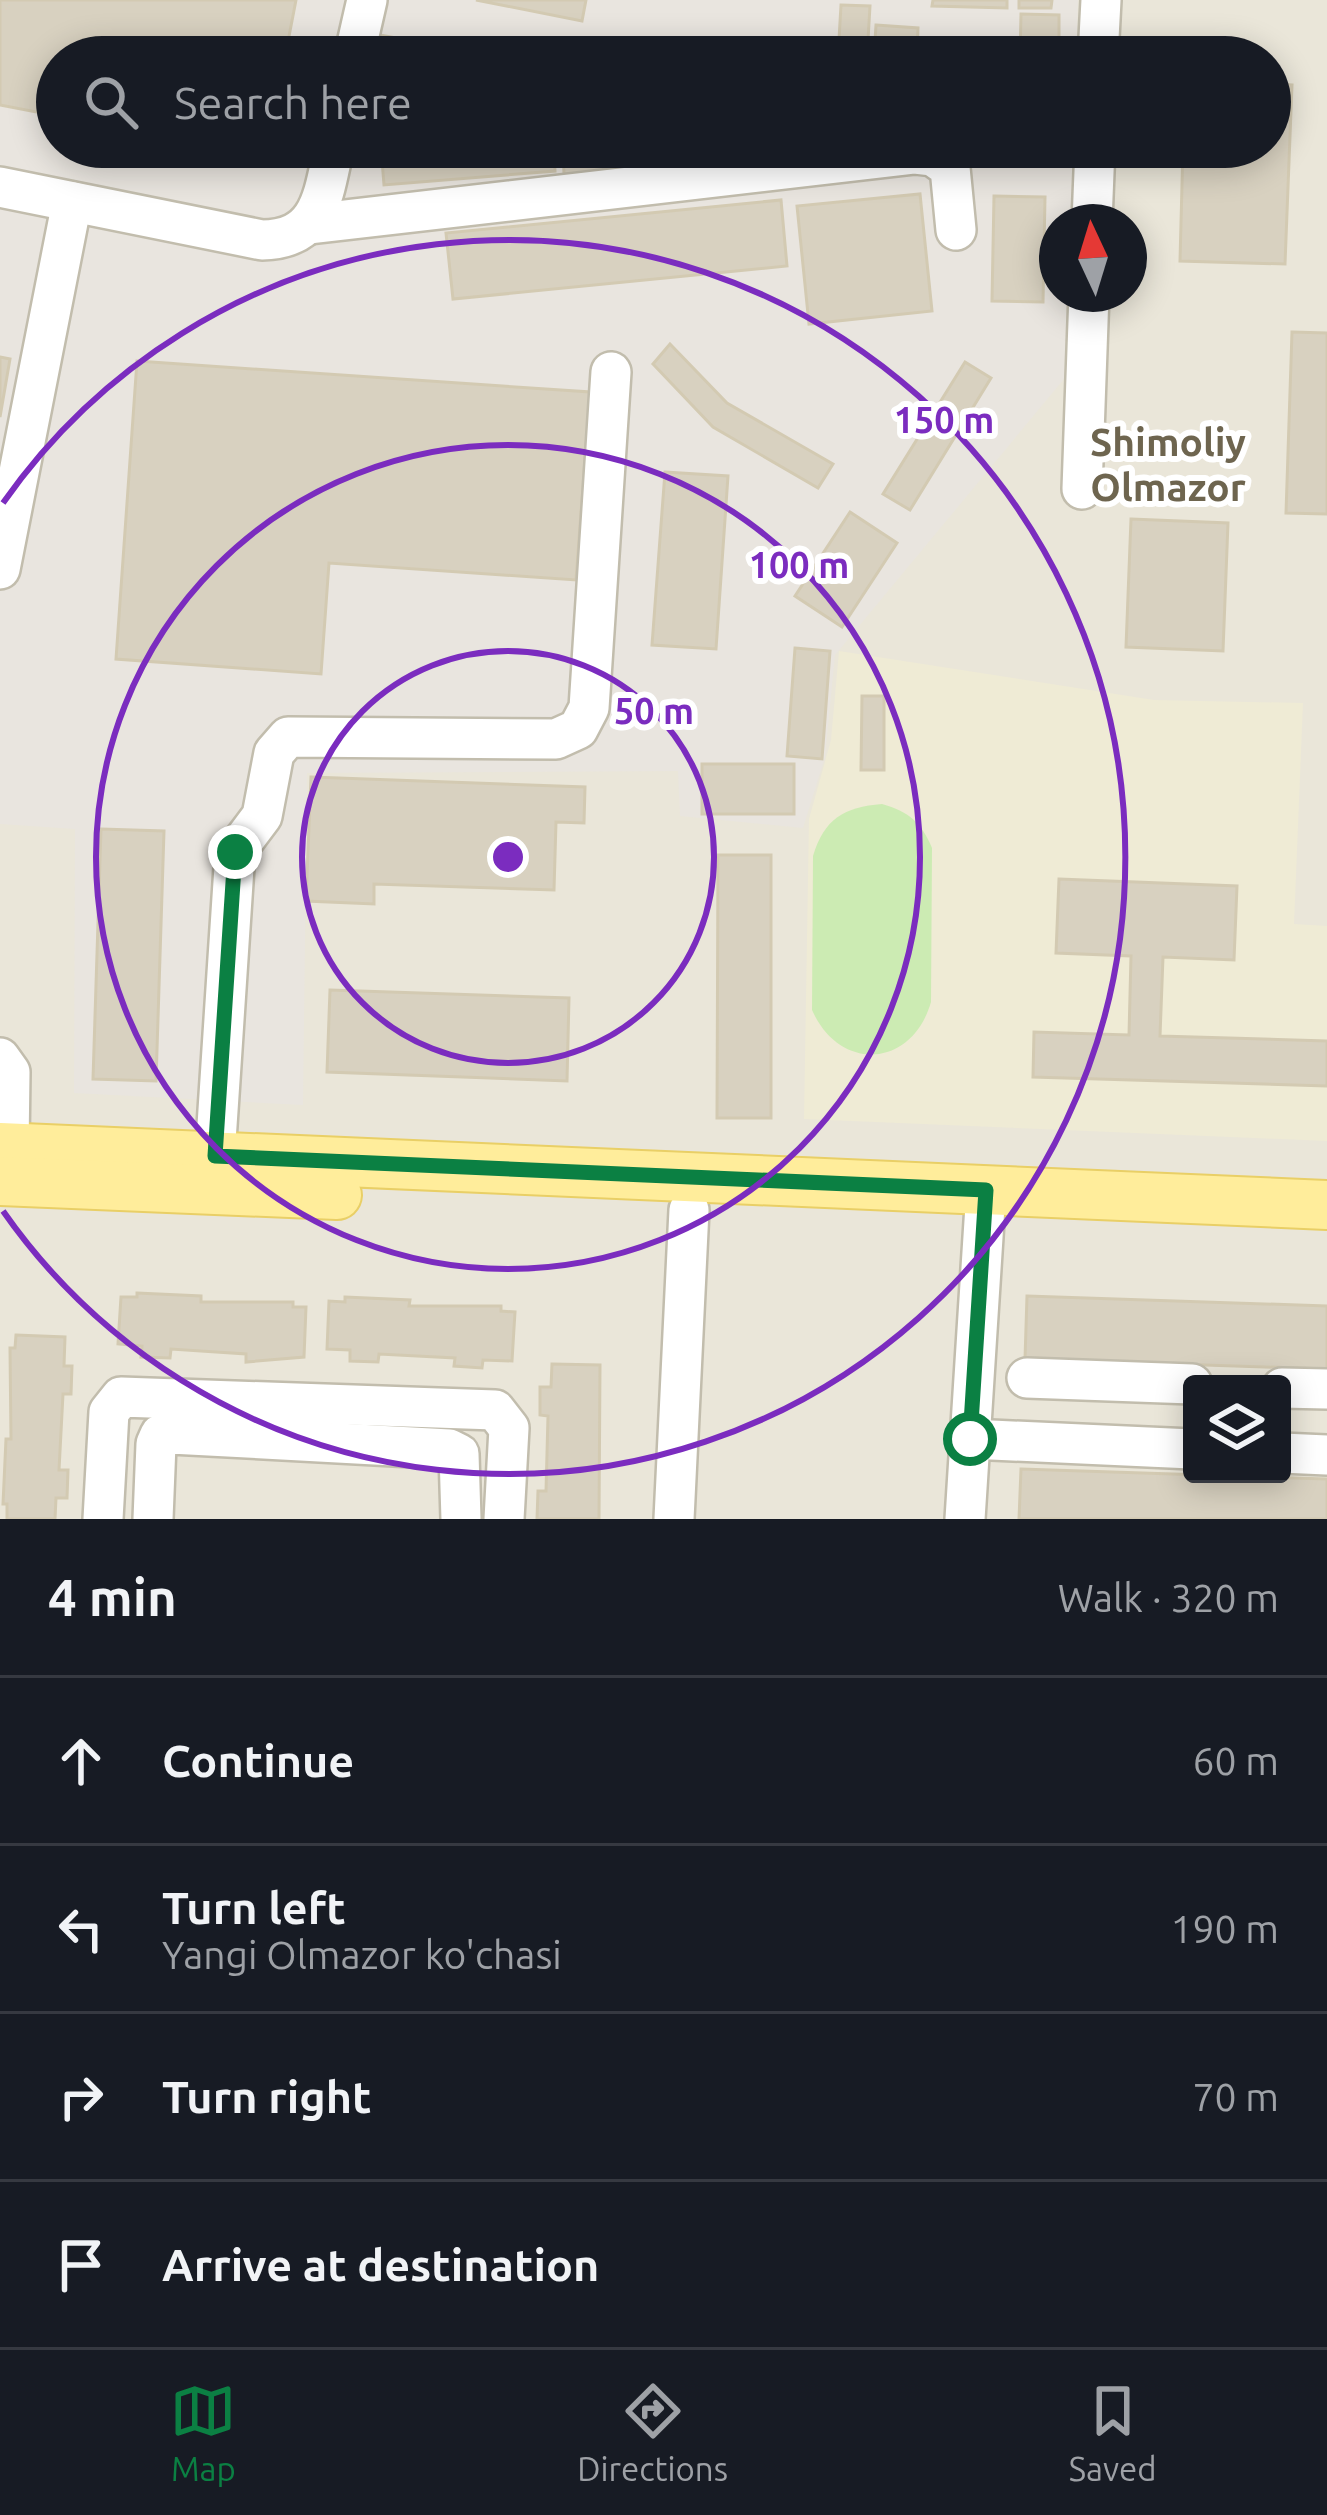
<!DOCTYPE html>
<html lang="en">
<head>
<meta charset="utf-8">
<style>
  :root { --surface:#171b24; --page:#20242c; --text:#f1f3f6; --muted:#9ea1a6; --line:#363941; --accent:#0b8043 }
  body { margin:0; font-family:Ubuntu,sans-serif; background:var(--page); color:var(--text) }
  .controls { position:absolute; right:36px; bottom:36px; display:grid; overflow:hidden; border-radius:12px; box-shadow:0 6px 30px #0003 }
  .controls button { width:108px; height:108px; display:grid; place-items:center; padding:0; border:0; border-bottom:3px solid var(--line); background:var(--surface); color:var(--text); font:60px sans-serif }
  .compass { position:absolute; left:1039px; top:204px; width:108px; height:108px; border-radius:50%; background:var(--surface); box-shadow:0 6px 30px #0003; rotate:356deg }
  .stop { position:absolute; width:36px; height:36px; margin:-27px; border:9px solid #0b8043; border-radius:50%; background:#fff }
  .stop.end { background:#0b8043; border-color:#fff; box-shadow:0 3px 12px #0008 }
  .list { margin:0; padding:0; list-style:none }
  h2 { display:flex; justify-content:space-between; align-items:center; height:156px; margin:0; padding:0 48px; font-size:51px }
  h2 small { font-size:39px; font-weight:400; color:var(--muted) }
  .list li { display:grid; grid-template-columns:78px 1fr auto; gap:36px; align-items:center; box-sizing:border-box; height:168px; padding:0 48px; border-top:3px solid var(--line) }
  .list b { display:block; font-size:45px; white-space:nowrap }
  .list p { margin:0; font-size:39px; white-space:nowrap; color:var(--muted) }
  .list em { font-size:39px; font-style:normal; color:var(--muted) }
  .icon { flex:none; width:66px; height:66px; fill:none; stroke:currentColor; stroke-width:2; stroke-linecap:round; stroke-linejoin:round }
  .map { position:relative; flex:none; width:1327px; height:1519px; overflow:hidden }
  .search { position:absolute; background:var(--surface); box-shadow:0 6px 30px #0003; left:36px; right:36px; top:36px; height:132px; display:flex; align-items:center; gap:30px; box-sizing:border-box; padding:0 42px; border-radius:66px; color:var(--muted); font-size:45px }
  .sheet { height:828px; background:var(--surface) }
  nav { display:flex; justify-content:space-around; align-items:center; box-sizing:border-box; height:168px; border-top:3px solid var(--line); background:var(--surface); font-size:33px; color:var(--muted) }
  nav a { display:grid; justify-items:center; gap:6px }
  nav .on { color:var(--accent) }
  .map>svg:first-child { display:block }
</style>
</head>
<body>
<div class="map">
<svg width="1327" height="1519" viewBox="0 0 1327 1519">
  <rect width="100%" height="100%" fill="#f6f4eb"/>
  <path fill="#eae6d9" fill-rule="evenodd" d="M0 0H1327V1519H0ZM57 57H1270V147H57ZM1057 222H1129V294H1057ZM1192 1384H1282V1474H1192Z"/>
  <path fill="#e9e5df" d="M0 0H1078L1076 57H57V147H1073L1070 222H1057V294H1067L1064 379 835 655 825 757 803 828 680 816 678 771 307 773 303 1105 74 1093 75 829 0 824Z"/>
  <path fill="#efebd5" d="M839 651 1154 700 1303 703 1294 924 1327 926V1141L804 1119 809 819 831 740Z"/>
  <path fill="#ccebb3" d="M882 804C909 812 921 822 932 848L931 1002C912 1068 840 1073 812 1010L813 856C824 819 844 807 882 804Z"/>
  <g fill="#d8d1c0" stroke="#d3cab2" stroke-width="3">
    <path d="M0 0H296L285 57H57V116L0 105Z"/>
    <path d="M476 0H586L582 21Z"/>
    <path d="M933 0H1007V8L932 6Z"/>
    <path d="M1019 0H1052L1051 8H1019Z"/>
    <path d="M841 5 870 6 867 57H838Z"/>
    <path d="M1021 14 1059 15V57H1020Z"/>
    <path d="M876 25 918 28 917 57H874Z"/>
    <path d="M380 35 498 57H380Z"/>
    <path d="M927 38 1016 40V57H927Z"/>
    <path d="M1270 84 1292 85 1285 264 1180 261 1183 147H1270Z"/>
    <path d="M211 147H269L267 158Z"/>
    <path d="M381 147H554L555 171 384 185Z"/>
    <path d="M563 147H730L728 172 564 174Z"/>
    <path d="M920 194 932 311 809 324 797 206Z"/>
    <path d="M994 196 1045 197 1043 302 992 301Z"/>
    <path d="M781 200 787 266 453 299 446 233Z"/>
    <path d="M1292 332 1327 333V514L1286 513Z"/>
    <path d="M670 344 727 403 833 464 818 488 713 427 653 364Z"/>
    <path d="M0 357 10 359 0 417Z"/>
    <path d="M137 361 590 392 576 580 329 563 321 674 116 659Z"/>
    <path d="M965 362 991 378 910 510 883 494Z"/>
    <path d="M665 472 728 476 716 649 652 645Z"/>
    <path d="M850 512 897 543 842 627 795 596Z"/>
    <path d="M1131 519 1228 523 1223 651 1126 647Z"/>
    <path d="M795 648 830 651 822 759 787 756Z"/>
    <path d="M862 696H884V770H861Z"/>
    <rect x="702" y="764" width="92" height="50"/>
    <path d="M311 777 585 787 584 823 556 822 554 890 374 884V904L306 901Z"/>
    <path d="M101 829 164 831 156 1081 93 1079Z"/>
    <path d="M718 855H771V1118H717Z"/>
    <path d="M1059 879 1237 886 1234 960 1163 957 1160 1036 1327 1041V1086L1033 1077 1034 1032 1129 1035 1131 956 1056 953Z"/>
    <path d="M330 990 569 998 567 1081 327 1072Z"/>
    <path d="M137 1293 201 1296V1302H293V1307H306L304 1357 246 1362V1354L171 1349 170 1358 141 1357 142 1346 118 1344 121 1297H137Z"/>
    <path d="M1027 1296 1327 1306V1369L1025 1359Z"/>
    <path d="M345 1297 410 1300 409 1306H501V1311L515 1312 512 1361 483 1360 482 1368 454 1366 455 1358 379 1354 378 1362 350 1361V1350L327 1349 329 1301 345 1302Z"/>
    <path d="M16 1335 65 1337 64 1366H72L71 1394H63L59 1470H68L67 1498H56L55 1519H7V1504H3L6 1439H11L10 1348H15Z"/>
    <path d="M552 1364 600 1365 599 1519H537L538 1491H546L548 1416 540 1415V1387H551Z"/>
    <path d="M1021 1469 1327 1479V1519H1019Z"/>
  </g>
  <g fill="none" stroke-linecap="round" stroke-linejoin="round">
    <g stroke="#c2bdad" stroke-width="44">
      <g id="minor">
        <path d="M354 57 367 0"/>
        <path d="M1098 57 1101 0"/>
        <path d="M0 187 262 240C321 239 323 196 334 147"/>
        <path d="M1092 222 1095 147"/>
        <path d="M310 224 915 154 933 156 950 168 956 230"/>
        <path d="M1082 489 1089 294"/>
        <path d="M0 569 72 202"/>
        <path d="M0 1058 10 1072 9 1147"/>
        <path d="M215 1156 235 852 262 816 274 753 288 737 556 739 578 729 589 708 611 372"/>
        <path d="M1027 1378 1192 1384"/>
        <path d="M1282 1388 1327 1389"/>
        <path d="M970 1439 1192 1449"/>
        <path d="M1282 1453 1327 1455"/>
        <path d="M103 1519 109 1412 121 1397 495 1410 509 1428 504 1519"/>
        <path d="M153 1519 156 1444 160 1435 171 1434 449 1449 459 1454 461 1519"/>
        <path d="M674 1519 689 1210"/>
        <path d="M965 1519 986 1190"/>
      </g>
    </g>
    <g stroke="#e9cf66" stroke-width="52">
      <g id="major">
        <path d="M0 1147 1327 1205"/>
        <path d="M0 1181 337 1195"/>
      </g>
    </g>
    <use href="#minor" stroke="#fff" stroke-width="39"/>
    <use href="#major" stroke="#ffed9b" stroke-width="48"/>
  </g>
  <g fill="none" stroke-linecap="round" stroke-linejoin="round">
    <path stroke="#0b8043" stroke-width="15" d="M235 852 215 1156 986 1190 970 1439"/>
  </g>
  <g fill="none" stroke="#7b2cbf" stroke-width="6">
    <circle cx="508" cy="857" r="206"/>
    <circle cx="508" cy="857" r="412"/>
    <path d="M3 503A617 617 0 1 1 3 1211"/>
  </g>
  <g text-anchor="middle" stroke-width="12" stroke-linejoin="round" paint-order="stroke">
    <g font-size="39" font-weight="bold" fill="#6e654f" stroke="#fff">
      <text x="1168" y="456">Shimoliy<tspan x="1168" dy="45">Olmazor</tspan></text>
    </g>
  </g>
  <circle cx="508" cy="857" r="18" fill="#7b2cbf" stroke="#fff" stroke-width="6"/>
  <g font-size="36" text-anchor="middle" font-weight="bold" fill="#7b2cbf" stroke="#fff" stroke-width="12" stroke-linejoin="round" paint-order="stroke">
    <text x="944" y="433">150 m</text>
    <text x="799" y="578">100 m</text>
    <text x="654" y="724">50 m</text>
  </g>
</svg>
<div class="controls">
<button><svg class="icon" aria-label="layers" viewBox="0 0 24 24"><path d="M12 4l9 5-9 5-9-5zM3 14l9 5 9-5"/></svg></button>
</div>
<svg class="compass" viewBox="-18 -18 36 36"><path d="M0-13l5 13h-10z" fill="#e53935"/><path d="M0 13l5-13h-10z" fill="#9ea1a6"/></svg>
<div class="stop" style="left:970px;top:1439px"></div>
<div class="stop end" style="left:235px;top:852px"></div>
<div class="search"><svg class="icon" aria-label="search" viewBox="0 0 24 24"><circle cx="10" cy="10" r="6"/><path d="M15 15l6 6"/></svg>Search here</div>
</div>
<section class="sheet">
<h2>4 min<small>Walk · 320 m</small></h2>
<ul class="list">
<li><svg class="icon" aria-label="ahead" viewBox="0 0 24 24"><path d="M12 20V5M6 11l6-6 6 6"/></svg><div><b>Continue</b></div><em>60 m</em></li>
<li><svg class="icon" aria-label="left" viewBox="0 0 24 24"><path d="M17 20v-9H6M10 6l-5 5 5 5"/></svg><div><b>Turn left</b><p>Yangi Olmazor ko'chasi</p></div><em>190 m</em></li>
<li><svg class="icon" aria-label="right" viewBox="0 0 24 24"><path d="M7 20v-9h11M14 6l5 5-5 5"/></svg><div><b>Turn right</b></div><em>70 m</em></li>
<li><svg class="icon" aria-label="arrive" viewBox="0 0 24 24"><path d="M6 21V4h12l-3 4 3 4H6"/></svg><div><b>Arrive at destination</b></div></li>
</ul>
</section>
<nav>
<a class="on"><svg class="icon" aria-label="map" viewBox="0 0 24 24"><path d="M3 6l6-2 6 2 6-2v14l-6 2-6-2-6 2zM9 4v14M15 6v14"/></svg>Map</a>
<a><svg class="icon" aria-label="directions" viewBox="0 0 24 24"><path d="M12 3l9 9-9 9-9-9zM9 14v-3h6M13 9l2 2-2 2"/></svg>Directions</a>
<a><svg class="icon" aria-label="saved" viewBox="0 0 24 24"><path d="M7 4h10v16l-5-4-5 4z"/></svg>Saved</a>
</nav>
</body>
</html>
